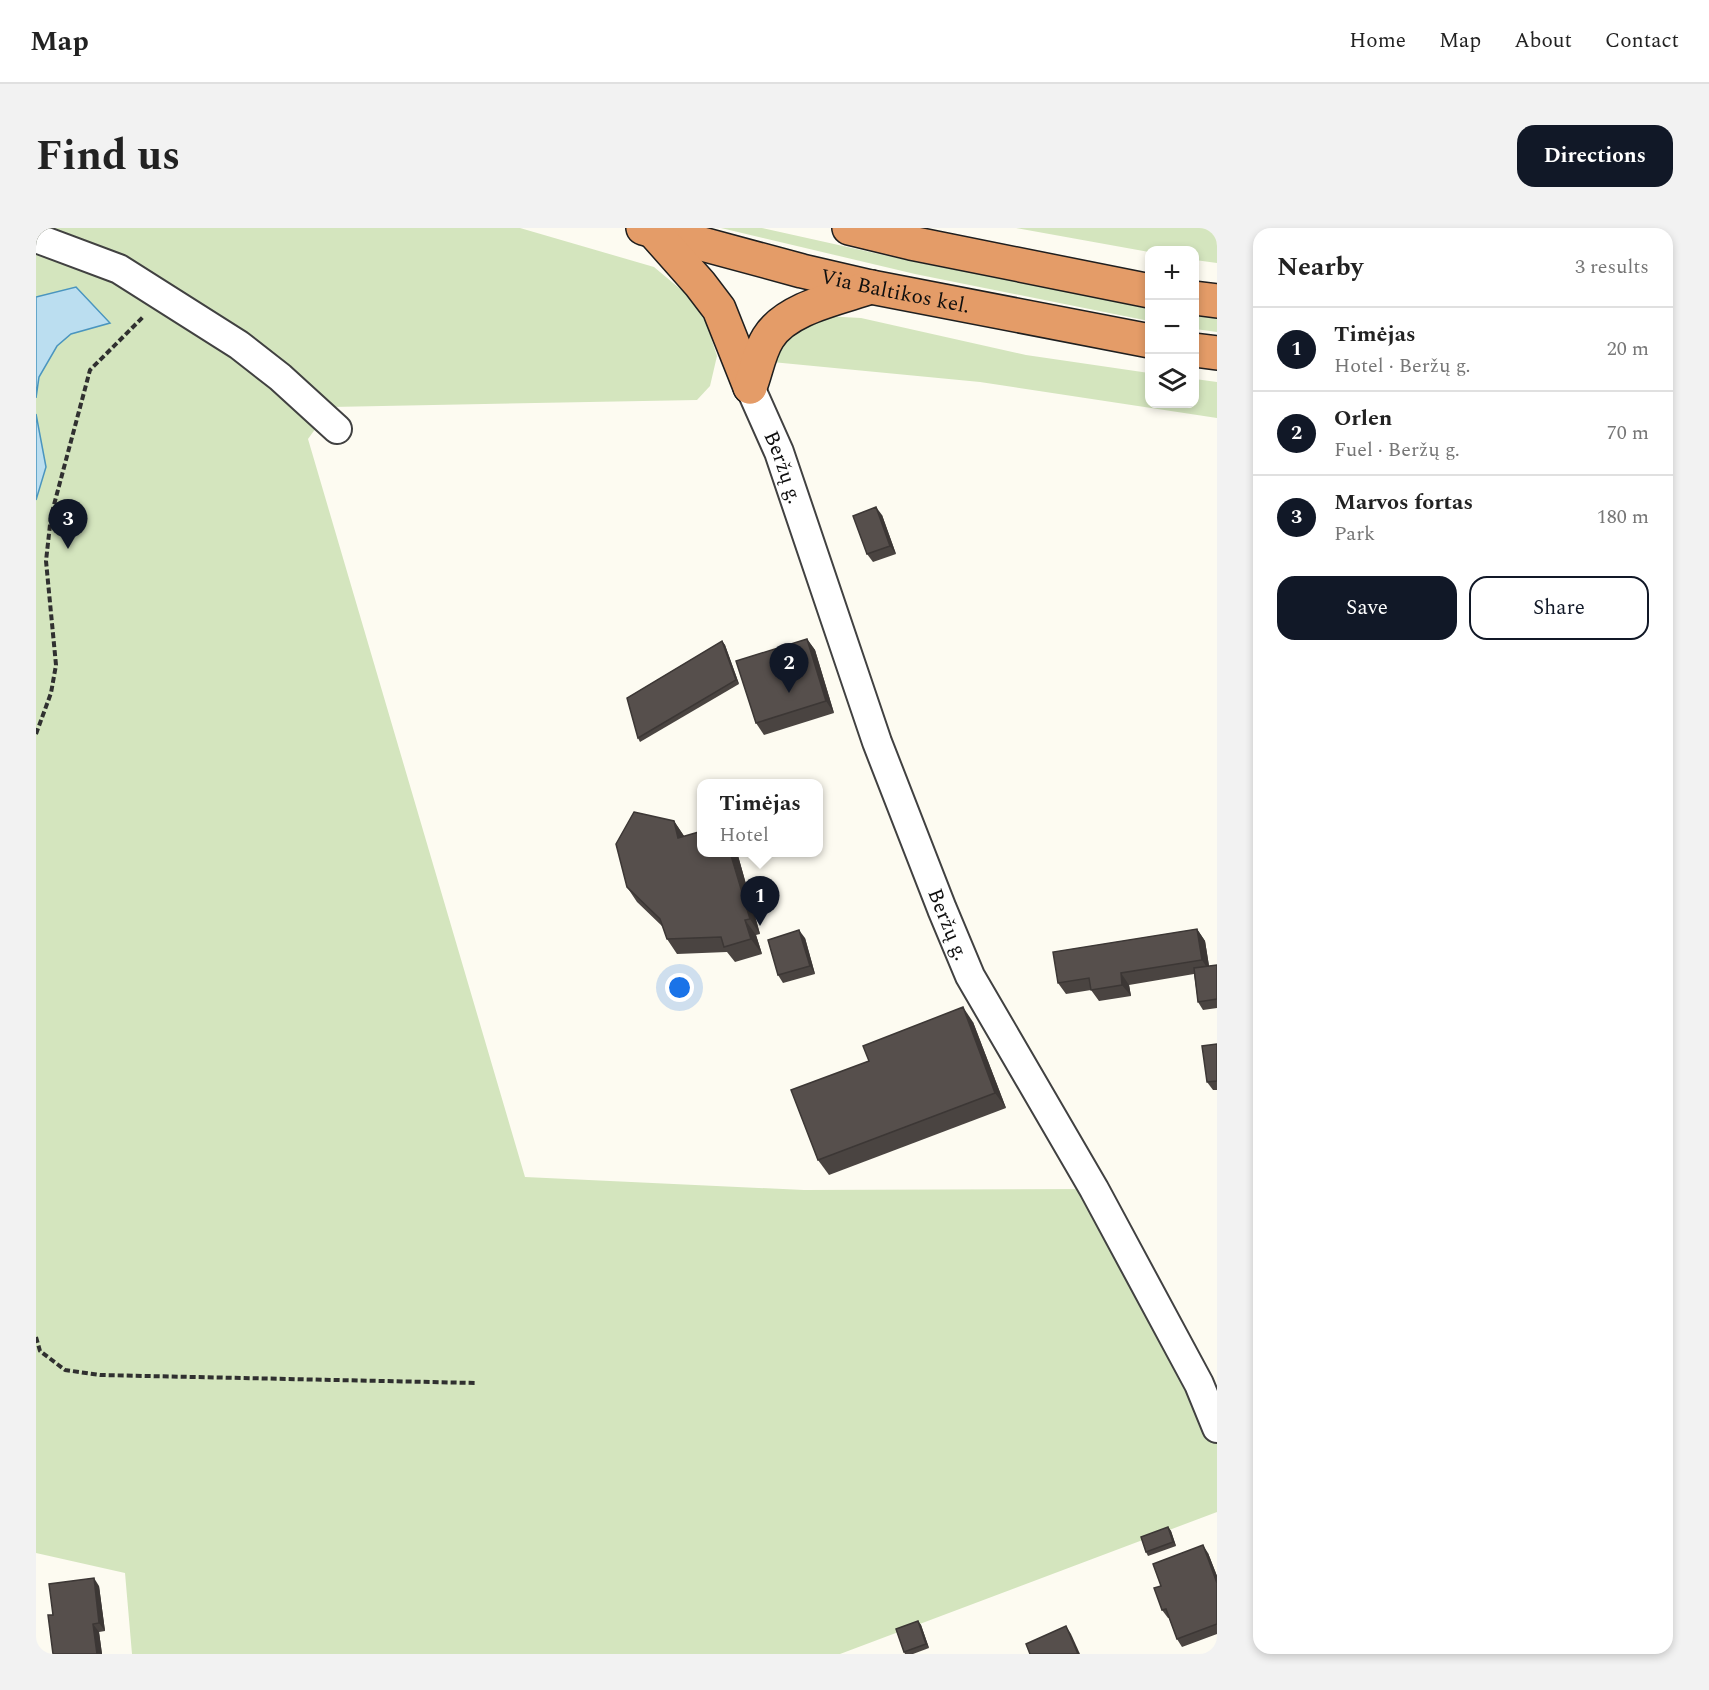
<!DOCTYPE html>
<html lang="en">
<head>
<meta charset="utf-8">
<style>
  :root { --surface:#fff; --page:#f2f2f2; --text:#222; --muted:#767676; --line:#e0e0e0; --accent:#111827 }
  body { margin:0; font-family:Spectral,serif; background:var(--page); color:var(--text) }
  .controls { position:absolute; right:18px; top:18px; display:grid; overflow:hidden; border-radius:12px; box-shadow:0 3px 9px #0003 }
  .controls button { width:54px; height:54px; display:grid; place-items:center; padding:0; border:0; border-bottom:2px solid var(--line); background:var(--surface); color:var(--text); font:30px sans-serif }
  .you { position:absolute; left:644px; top:760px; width:21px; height:21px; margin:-15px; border:4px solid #fff; border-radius:50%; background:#1a73e8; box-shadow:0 0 0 9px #1a73e833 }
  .badge { display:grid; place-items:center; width:39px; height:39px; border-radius:50%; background:var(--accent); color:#fff; font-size:20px; font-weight:700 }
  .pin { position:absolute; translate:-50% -50px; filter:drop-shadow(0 2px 3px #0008) }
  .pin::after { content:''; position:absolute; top:32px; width:21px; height:18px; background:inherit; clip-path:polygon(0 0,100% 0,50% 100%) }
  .popup { position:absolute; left:661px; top:551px; width:126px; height:78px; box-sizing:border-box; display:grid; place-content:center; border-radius:12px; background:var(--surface); filter:drop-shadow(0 2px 4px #0005); font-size:20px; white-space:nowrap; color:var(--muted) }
  .popup b { font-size:22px; color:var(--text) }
  .popup::after { content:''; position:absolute; left:50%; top:100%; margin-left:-12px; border:12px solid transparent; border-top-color:var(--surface) }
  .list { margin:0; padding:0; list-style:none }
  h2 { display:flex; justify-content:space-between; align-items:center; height:78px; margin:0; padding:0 24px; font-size:26px }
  h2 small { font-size:20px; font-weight:400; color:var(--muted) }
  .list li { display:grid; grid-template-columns:39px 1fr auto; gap:18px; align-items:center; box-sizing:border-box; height:84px; padding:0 24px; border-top:2px solid var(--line) }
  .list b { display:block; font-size:22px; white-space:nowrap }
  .list p { margin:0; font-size:20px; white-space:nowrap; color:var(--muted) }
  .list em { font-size:20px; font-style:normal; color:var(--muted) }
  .actions { display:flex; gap:12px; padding:18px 24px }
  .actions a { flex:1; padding:14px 0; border:2px solid var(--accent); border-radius:18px; text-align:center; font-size:21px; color:var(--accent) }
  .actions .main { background:var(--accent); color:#fff }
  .icon { flex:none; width:33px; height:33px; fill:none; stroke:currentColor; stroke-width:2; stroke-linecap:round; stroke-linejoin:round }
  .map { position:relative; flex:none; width:1181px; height:1426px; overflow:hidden; border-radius:18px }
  header { display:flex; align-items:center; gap:36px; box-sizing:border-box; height:84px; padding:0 30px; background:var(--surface); border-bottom:2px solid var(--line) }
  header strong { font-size:28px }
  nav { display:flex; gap:33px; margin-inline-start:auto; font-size:21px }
  .intro { display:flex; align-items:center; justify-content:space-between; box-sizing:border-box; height:144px; padding:0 36px }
  h1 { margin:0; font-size:42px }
  .button { padding:15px 27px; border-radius:18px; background:var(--accent); color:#fff; font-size:21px; font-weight:700 }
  main { display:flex; gap:36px; padding:0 36px }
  aside { flex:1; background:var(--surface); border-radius:18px; box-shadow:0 3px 9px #0003 }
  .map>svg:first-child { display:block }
</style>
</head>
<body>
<header>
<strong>Map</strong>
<nav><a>Home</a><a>Map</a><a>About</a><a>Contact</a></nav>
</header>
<div class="intro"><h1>Find us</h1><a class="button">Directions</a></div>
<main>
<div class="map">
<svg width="1181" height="1426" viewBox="0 0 1181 1426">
  <rect width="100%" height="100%" fill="#fdfbf1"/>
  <g fill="#d4e5be">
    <path d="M0 0H484L618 39 655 70 671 97 681 128 674 158 661 172 295 179 272 211 489 949 768 962 1058 961 1181 1200V1284L804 1426H96L89 1345 0 1325Z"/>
    <path d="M685 0H726L879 34 1113 79V93L879 46Z"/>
    <path d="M980 0H1181V35L1159 32 1158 22 1113 24Z"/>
    <path d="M1158 87 1181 90V104L1159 101Z"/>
    <path d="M788 88 825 90 990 127 1113 145 1114 176H1158L1159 151 1181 154V190L944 154 736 134 747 110Z"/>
  </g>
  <g fill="#bbdef0" stroke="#4a95bf" stroke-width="1.5">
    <path d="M40 59 74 95 35 106 21 118 3 149 0 170V69Z"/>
    <path d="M0 186 10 239 0 272Z"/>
  </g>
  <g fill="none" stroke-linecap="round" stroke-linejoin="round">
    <g stroke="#414141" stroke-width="32">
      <g id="minor">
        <path d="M0 10 83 41 203 117 244 149 301 201"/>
        <path id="s1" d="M714 159 743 224 841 514 906 681 934 748 1058 961 1163 1156 1181 1200"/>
      </g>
    </g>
    <g stroke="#1f1f1f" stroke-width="36">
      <g id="highway">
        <path id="s2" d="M607 0 766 43 835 59 1114 113"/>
        <path d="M813 0 875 15 1114 63"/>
        <path d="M617 3 664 56 683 81 714 159"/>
        <path d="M1158 70 1181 73"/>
        <path d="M1158 122 1181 125"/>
        <path d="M714 159C720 144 723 124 732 110 750 80 803 70 835 59"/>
      </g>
    </g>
    <g stroke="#303030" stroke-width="4" stroke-dasharray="6 3" stroke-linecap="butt">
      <path d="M0 506 15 465 20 437 10 333 15 288 54 142 108 88"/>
      <path d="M0 1109 4 1123 29 1142 64 1147 441 1155"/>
    </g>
    <use href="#minor" stroke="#fff" stroke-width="28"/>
    <use href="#highway" stroke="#e49c68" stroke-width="33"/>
  </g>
  <g fill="#4a4441">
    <path d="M846 287 860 326 837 334 831 326Z"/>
    <path d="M771 411 779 422 798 485 728 507 720 495Z"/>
    <path d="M686 413 689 417 703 456 604 514 602 510Z"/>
    <path d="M638 593 648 608 666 624H701L724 706 720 707 726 726 699 734 691 724 641 726 631 711 627 699 601 674 591 659Z"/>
    <path d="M1161 701 1169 713 1173 738 1181 737V780L1167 782 1162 774 1158 746 1093 757 1095 768 1063 773 1055 762 1030 766 1022 755Z"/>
    <path d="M769 710 779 746 747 755 742 747Z"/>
    <path d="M937 794 970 880 793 947 782 932 833 833Z"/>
    <path d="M1181 816V862H1177L1171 854Z"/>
    <path d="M1132 1299 1135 1303 1140 1318 1112 1328 1110 1324Z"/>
    <path d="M1172 1325 1181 1348V1406L1146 1419 1141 1411 1133 1390H1132L1126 1382Z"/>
    <path d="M63 1358 69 1403 63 1404 66 1426H17V1387Z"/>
    <path d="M882 1393 885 1397 893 1420 877 1426H869L868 1424Z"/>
  </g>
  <g fill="#3c3735">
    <path d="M840 279 846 287 860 326 854 318Z"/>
    <path d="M771 411 779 422 798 485 790 473Z"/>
    <path d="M686 413 689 417 703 456 700 452Z"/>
    <path d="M638 593 648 608 642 610Z"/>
    <path d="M694 624H701L724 706 714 691Z"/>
    <path d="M709 692 720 707 726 726 715 711Z"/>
    <path d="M1161 701 1169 713 1174 744 1166 732Z"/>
    <path d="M763 702 769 710 779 746 774 738Z"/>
    <path d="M1085 745 1093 757 1095 768 1086 757Z"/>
    <path d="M927 779 937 794 970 880 959 865Z"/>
    <path d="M1132 1299 1135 1303 1140 1318 1137 1314Z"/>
    <path d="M1167 1317 1172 1325 1181 1348V1355Z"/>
    <path d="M58 1350 63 1358 69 1403 63 1395Z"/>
    <path d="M882 1393 885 1397 893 1420 890 1416Z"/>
    <path d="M57 1396 63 1404 66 1426H61Z"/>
    <path d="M1030 1398 1035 1406 1044 1426H1042Z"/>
  </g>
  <g fill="#564f4c" stroke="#3c3735" stroke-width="1.5">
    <path d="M840 279 854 318 831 326 817 288Z"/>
    <path d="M771 411 790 473 720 495 700 433Z"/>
    <path d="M686 413 700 452 602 510 591 470Z"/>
    <path d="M598 584 638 593 642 610 666 603V624H694L714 691 709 692 715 711 688 719 685 709 631 711 624 691 591 659 580 616Z"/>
    <path d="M1161 701 1166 732 1085 745 1086 757 1055 762 1053 750 1022 755 1017 724Z"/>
    <path d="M763 702 774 738 742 747 732 712Z"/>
    <path d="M1181 737V771L1162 774 1158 740Z"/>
    <path d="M927 779 959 865 782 932 755 862 833 833 827 818Z"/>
    <path d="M1181 816V853L1171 854 1166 818Z"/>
    <path d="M1132 1299 1137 1314 1110 1324 1105 1309Z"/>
    <path d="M1167 1317 1181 1355V1396L1141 1411 1130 1381 1126 1382 1118 1360 1125 1358 1117 1336Z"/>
    <path d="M58 1350 63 1395 57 1396 61 1426H17L12 1387H17L13 1356Z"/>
    <path d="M882 1393 890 1416 868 1424 860 1401Z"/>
    <path d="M1030 1398 1042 1426H994L990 1416Z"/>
  </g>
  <g text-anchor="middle" stroke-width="6" stroke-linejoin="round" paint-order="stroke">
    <g font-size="21" fill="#0e0e0e" stroke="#fff">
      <text dy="7" stroke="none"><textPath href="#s2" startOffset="260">Via Baltikos kel.</textPath></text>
      <text dy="7" stroke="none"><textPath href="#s1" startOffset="87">Beržų g.</textPath></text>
      <text dy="7" stroke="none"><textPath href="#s1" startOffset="573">Beržų g.</textPath></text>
    </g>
  </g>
</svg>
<div class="controls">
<button>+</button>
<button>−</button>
<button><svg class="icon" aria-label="layers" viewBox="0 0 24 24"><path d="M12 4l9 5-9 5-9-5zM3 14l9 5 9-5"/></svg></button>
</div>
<div class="you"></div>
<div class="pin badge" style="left:724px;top:698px">1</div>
<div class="popup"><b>Timėjas</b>Hotel</div>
<div class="pin badge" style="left:753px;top:465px">2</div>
<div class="pin badge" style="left:32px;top:321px">3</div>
</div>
<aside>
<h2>Nearby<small>3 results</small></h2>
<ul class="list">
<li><span class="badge">1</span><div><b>Timėjas</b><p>Hotel · Beržų g.</p></div><em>20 m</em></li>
<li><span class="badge">2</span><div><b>Orlen</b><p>Fuel · Beržų g.</p></div><em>70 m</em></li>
<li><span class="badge">3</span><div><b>Marvos fortas</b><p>Park</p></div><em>180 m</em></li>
</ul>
<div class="actions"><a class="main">Save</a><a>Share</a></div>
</aside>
</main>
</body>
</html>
